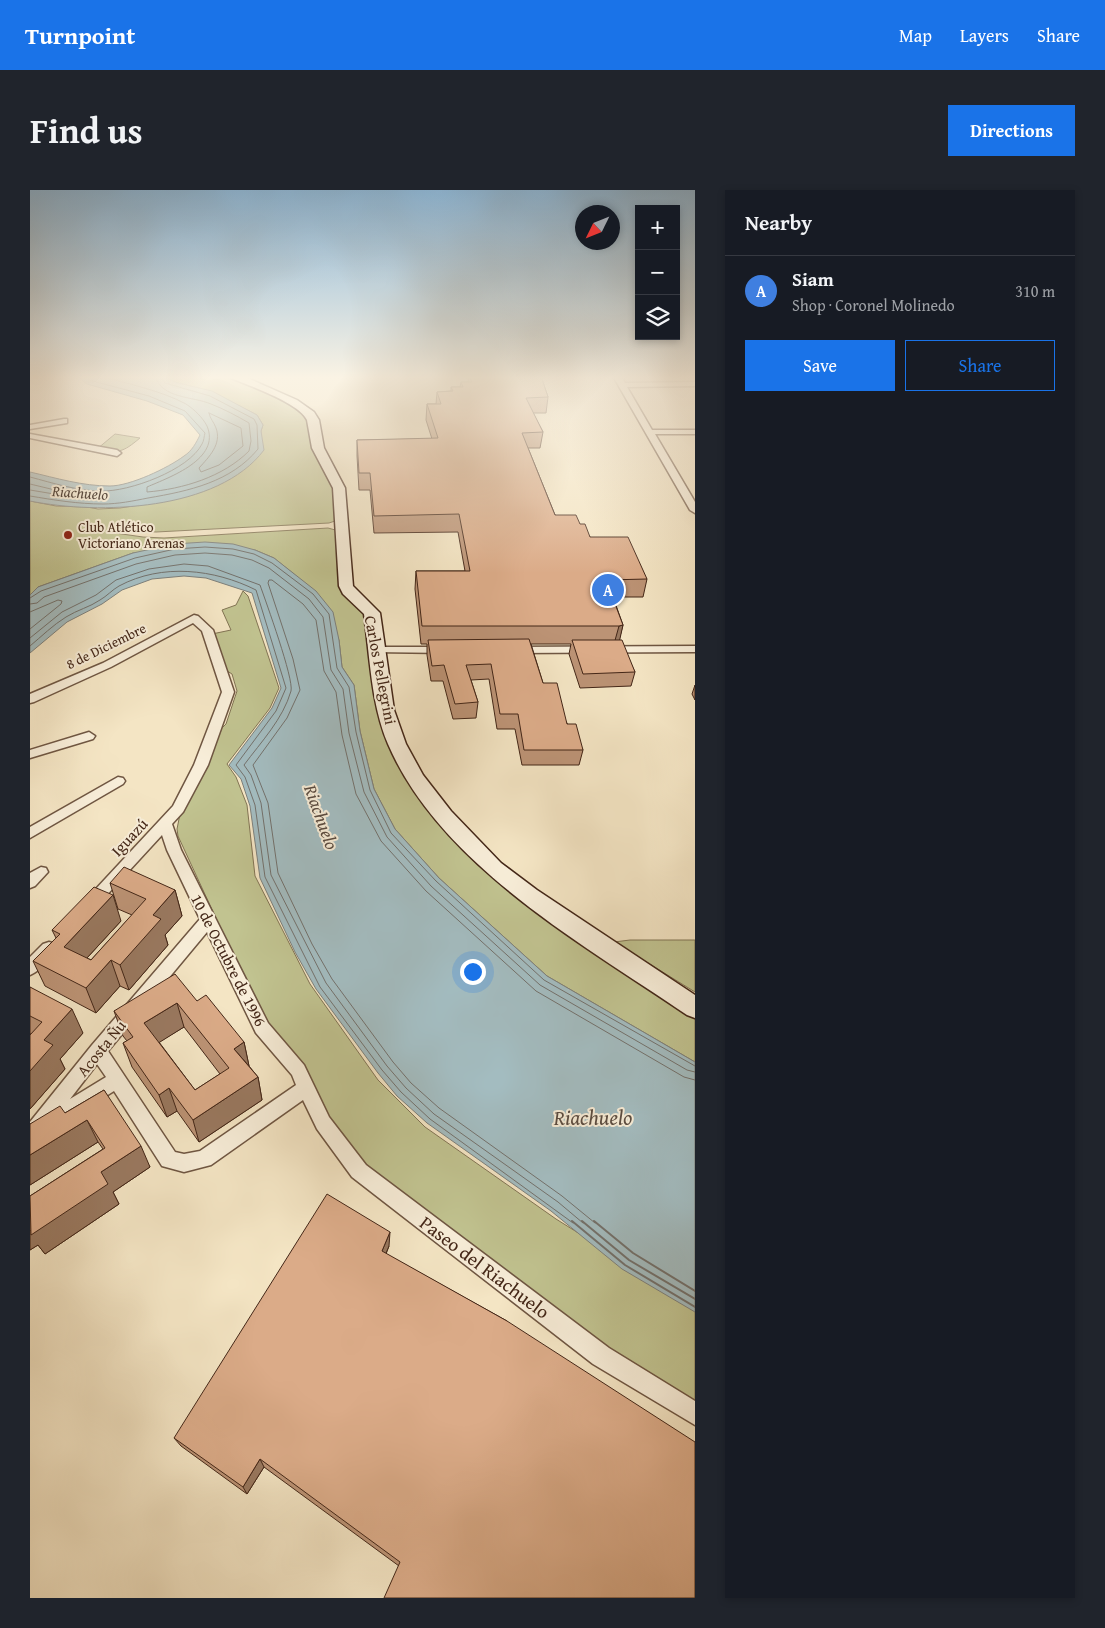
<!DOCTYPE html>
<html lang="en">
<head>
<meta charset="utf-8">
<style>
  :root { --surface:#171b24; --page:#20242c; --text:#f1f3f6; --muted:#9ea1a6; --line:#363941; --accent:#1a73e8 }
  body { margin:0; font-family:"Gentium Book Plus",serif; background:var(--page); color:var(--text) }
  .controls { position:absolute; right:15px; top:15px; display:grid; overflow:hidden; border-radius:0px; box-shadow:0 2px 8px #0003 }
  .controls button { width:45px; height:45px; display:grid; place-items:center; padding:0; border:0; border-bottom:1px solid var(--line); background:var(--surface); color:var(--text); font:25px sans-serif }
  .compass { position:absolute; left:545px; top:15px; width:45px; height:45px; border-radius:50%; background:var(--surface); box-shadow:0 2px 8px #0003; rotate:227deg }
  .you { position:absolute; left:442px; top:781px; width:18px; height:18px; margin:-12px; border:4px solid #fff; border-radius:50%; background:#1a73e8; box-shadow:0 0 0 8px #1a73e833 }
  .badge { display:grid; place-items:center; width:32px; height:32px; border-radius:50%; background:var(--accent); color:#fff; font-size:16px; font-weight:700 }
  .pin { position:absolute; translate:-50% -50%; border:2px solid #fff; box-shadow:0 1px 5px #0006 }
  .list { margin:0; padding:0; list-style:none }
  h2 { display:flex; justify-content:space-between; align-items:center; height:65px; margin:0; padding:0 20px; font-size:21px }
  h2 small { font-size:16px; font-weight:400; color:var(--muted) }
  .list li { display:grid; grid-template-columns:32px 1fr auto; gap:15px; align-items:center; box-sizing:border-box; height:70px; padding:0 20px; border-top:1px solid var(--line) }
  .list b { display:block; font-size:19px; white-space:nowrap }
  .list p { margin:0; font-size:16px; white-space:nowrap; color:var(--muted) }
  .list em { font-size:16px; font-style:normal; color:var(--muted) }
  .actions { display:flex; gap:10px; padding:15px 20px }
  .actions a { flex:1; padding:11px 0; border:1px solid var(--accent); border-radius:0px; text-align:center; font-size:18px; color:var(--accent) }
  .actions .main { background:var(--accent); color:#fff }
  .icon { flex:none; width:28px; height:28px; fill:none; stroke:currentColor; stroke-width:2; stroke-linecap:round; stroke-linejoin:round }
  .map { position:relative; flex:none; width:665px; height:1408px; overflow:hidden; border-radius:0px }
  header { display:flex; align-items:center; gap:30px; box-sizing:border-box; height:70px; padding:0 25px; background:var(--accent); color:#fff }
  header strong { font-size:24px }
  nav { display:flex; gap:28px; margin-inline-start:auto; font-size:18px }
  .intro { display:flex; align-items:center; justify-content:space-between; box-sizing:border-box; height:120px; padding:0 30px }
  h1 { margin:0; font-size:35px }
  .button { padding:12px 22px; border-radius:0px; background:var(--accent); color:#fff; font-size:18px; font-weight:700 }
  main { display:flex; gap:30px; padding:0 30px }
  aside { flex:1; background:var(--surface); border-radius:0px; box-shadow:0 2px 8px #0003 }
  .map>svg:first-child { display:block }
</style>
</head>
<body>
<header>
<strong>Turnpoint</strong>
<nav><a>Map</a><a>Layers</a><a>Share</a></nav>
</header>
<div class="intro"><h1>Find us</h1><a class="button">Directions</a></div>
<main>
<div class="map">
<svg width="665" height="1408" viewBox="0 0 665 1408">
  <rect width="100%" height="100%" fill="#f4e5c4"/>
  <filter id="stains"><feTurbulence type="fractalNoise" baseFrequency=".004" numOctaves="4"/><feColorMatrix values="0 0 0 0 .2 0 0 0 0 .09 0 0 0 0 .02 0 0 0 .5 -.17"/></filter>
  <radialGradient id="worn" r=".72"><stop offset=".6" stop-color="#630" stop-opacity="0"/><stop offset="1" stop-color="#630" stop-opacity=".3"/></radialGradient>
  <g fill="#c1c390" stroke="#827454">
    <path d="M131 186H200L250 209 276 225 279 233 280 250 304 300 308 330 299 333 126 342 83 339 78 342 113 347 134 348 298 338 309 341 311 390 336 420 381 587 512 723 665 828V872L517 786 409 688 365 639 344 599 330 541 324 495 312 477 309 450 265 385 244 368 225 360 103 363 8 397 0 405V311L26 316 57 317 68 319 90 318 135 311 231 251V241L233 235 227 225 182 202 148 193Z"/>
    <path d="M85 244 110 248C92 263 89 263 67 259Z"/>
    <path d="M213 401 218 406 249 498 240 518 197 574 206 587 217 615 225 686 280 794 348 890 395 937 526 1029 665 1116V1214L560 1148 344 983 318 957 233 830 148 646 147 639 150 624 190 540 196 534 207 501 202 484 194 479 182 444 201 440 192 420 206 415Z"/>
    <path d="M600 750H665V802L584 752Z"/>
  </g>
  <g fill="#a3bcc0" stroke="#7d807c">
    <path d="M47 186H131L148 193 182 201 227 225 233 235 231 241 234 260C188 321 69 325 0 311V282C26 288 52 296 80 296 100 296 138 278 154 266 162 261 166 253 170 245L153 225 117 211 57 194Z"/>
    <path d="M175 352 203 354 225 360 244 368 286 401 303 422 309 450 312 477 324 495 330 541 344 599 365 639 409 688 517 786 665 872V1122L592 1079 521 1021 397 933 367 906 348 883 286 799 265 762 230 688 220 616 211 589 199 575 242 518 251 498 222 403 176 388 154 386 122 389 92 400 72 414 37 432 0 463V405L8 397 103 363 144 354Z"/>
  </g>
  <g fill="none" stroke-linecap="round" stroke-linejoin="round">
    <g stroke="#73716c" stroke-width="1">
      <path d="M69 186C96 193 132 201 156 214 164 219 173 228 177 236 191 269 140 287 117 297V302C153 299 193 287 219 261L221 251 219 233C207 226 194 219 181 214 162 206 132 209 125 186"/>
      <path d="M179 223 211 238 213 256 189 275 171 282 169 278C179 267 192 254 186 238 184 232 180 229 179 223Z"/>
      <path d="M0 287C23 293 47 301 71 301 99 302 159 280 172 254 174 251 174 246 175 243L155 221 119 206 59 190 55 186"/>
      <path d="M0 294 25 300 26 302 24 304 0 300"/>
      <path d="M0 306C24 310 48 314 73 314 88 314 103 311 118 308 159 301 201 292 228 259L227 235 224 229 180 206 135 193 131 186"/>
      <path d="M0 408 11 401 105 368 145 359 175 357 203 359 224 364 242 373 283 404 299 424 307 478 319 497 326 542 340 600 361 643 406 691 514 790 665 876"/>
      <path d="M0 414 7 413 14 407 106 374 145 365 175 363 202 365 222 370 239 378 279 409 293 427 301 480 313 499 319 543 334 602 357 647 401 696 510 795 657 880 665 882"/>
      <path d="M0 422 28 410 32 411 31 414 0 439"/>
      <path d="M0 448 32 422 66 405 86 390 119 379 154 374 178 376 230 395C236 412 264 489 261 501 253 529 231 552 214 575L221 585 231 613 241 685 296 793 357 876 376 898 404 924 528 1012 553 1033"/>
      <path d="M0 456C12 446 23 435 36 427 47 420 60 417 70 410 77 406 82 400 89 396 132 373 184 379 226 400L256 498 246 521 206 575 215 587 225 615 235 687 290 797 352 880 371 902 400 929 543 1033"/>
      <path d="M565 1033 532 1006 409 918 381 893 363 872 302 789 282 754 248 683 238 613 223 575 257 528 270 500 263 469 238 393 239 390H242L273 414 286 430 294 481 306 502 312 545 326 604 351 651 396 701 506 801 654 887 665 890"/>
    </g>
    <g stroke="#73716c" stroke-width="2">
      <path d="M542 1031 595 1075 665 1117"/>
      <path d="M552 1031 599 1070 665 1109"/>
      <path d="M564 1031 603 1063 665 1101"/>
    </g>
    <g stroke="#6f5642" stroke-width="3">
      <g id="street">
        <path d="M583 186H591L595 193 665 192V196L597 197 622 240H665V244H625L665 312V323L660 320Z"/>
        <path d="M34 229H37V233L0 239V235Z"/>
        <path d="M0 244 87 260 91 263 87 266 0 248Z"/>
        <path d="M164 425 168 426 183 440 204 502 178 575 153 622 142 634 151 660 238 833 274 875 299 927 336 975 579 1158 665 1211V1235L563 1174 322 987 287 939 273 910 181 975 154 982 132 976 84 901 24 939 16 941 7 947 0 944V932L62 855 170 729 137 660 132 645 63 720 58 722 53 720 50 716 143 616 164 575 192 502 172 441 163 433 81 477 4 512 0 513V504L73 473ZM177 742 226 843 262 885 266 895 170 961 154 964 145 962 78 861ZM67 874 76 887 40 909Z"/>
        <path d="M665 456V462L483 463 477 460 483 457Z"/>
        <path d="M347 457H418L424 460 418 463 343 462 341 460Z"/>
        <path d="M59 542 65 546 63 549 0 568V560Z"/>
        <path d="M88 587 93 588 95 591 93 594 0 648V637Z"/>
        <path d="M11 677 16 678 18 682 5 696 0 698V683Z"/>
        <path d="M19 752 25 754 27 758C22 768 10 781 0 785V767L13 754Z"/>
      </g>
    </g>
    <g stroke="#432617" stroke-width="3">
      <path id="secondary" d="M200 186H213L267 210 284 222 289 230 294 258 315 298 323 396 350 423 364 520 376 554 393 585 421 621 471 673 507 700 665 805V828L657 825C553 754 410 675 358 554 341 514 340 467 334 424L313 404 309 396 303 298 282 258 277 230C269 213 220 196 201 188Z"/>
    </g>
    <use href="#street" fill="#f8eed9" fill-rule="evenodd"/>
    <use href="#secondary" fill="#f8eed9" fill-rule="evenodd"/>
  </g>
  <g fill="#bc9375" stroke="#432617" fill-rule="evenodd">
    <path d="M439 186H511L518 207 516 223H503L513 242 510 258H498L525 325 550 334 560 347 617 389 613 407H583L593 435 589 450 605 482 601 496 550 498 539 464 541 454H501L513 493 553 560 549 575H492L485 539H467L459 489 441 490 448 512 446 528 423 529 413 491H401L397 465V454H391L385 399 386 381H435L428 342 344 343 340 300H329L327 266V250L402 249 396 230 397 214H406L407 202 421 201V197H430L431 192H438Z"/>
    <path d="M665 495V510L662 504Z"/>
    <path d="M80 693 145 700 152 726 135 745 138 755 99 800 90 796 66 823 15 796 3 771 26 748 22 740 91 731 57 768 61 770 102 725 88 719Z"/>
    <path d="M0 797 53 843 30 869 35 879 0 919V845L1 844H0Z"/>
    <path d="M167 811 214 852 219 876 228 887 232 910 169 952 147 921 137 927 102 877 93 853 97 851 93 846 84 821ZM154 837 190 884 165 900 129 852Z"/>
    <path d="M74 900 120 977 83 1002 89 1014 15 1064 8 1055 0 1060V1006L73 959 68 952 0 995V934L35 923Z"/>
    <path d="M359 1056 356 1064 477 1131 369 1376 234 1277 217 1304 151 1256 144 1248Z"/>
  </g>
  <g fill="#99785f" stroke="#432617">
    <path d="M593 435 589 453 584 454 589 436Z"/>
    <path d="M145 700 152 726 135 745 138 755 99 800 90 775 123 725Z"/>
    <path d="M83 705 91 731 44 782 34 757Z"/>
    <path d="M81 770 90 796 66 823 56 798Z"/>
    <path d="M147 813 154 837 122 857 114 833Z"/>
    <path d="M42 819 53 843 30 869 35 879 0 919V881L14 850Z"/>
    <path d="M214 852 219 876 204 859Z"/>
    <path d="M228 887 232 910 169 952 163 930Z"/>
    <path d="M139 898 147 921 137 927 129 905Z"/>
    <path d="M57 930 68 952 0 995V965Z"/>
    <path d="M111 956 120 977 83 1002 89 1014 15 1064 8 1055 0 1060V1041L71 982Z"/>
    <path d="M360 1042 359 1056 351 1075 352 1061Z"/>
    <path d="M230 1269 234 1277 217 1304 213 1297Z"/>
  </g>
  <g fill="#dbab88" stroke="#432617" fill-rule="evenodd">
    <path d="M439 186H511L518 207 496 208 513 242 492 243 525 325H546L550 334H555L560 347H598L617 389 576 390 593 435 589 436H392L386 381H440L429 324 344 326 340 283H329L327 250 408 248 397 214H411L407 202 423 201 421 197H433L431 192H442Z"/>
    <path d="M499 449 513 493H527L537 534H546L553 560H494L488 524H470L461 474 436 475 448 512 425 514 414 475 402 476 398 450Z"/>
    <path d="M542 450H592L605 482 553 484Z"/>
    <path d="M94 677 145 700 123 725 131 729 90 775 81 770 56 798 3 771 30 744 22 740 64 697 83 705 34 757 61 770 116 709 80 693Z"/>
    <path d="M145 784 167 811 176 805 214 852 204 859 228 887 163 930 139 898 129 905 93 853 103 847 84 821ZM147 813 199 878 165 900 114 833Z"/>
    <path d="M0 797 42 819 14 850 23 855 0 881V845L12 832 0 826Z"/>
    <path d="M74 900 111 956 71 982 78 994 1 1045 0 1006 75 958 57 930 0 965V934L30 916 35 923Z"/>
    <path d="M297 1004 360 1042 352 1061 477 1131 665 1252V1408H354L370 1372 230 1269 213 1297 144 1248Z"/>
  </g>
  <linearGradient id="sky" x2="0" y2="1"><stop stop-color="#8cb7d8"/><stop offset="0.49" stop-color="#faf3e4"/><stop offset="1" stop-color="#faf3e4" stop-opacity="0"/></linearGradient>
  <rect width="665" height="383" fill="url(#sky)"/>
  <circle fill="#8f2418" stroke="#f8eed9" stroke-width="2" cx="38" cy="345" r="5"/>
  <g text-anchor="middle" stroke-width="4" stroke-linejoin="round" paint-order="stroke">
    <g font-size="14" fill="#432617" stroke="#f8eed9" text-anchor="start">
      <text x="48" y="342">Club Atlético<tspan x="48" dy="16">Victoriano Arenas</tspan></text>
    </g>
    <g font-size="14" fill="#432617" stroke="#f8eed9">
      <text transform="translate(76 456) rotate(-26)" y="5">8 de Diciembre</text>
    </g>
    <g font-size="15" font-style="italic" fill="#5b4c41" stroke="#f8eed9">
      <text transform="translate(50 303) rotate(4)" y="5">Riachuelo</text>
    </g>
    <g font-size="16" fill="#432617" stroke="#f8eed9">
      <text transform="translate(351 480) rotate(79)" y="6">Carlos Pellegrini</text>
      <text transform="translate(99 647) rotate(-47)" y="6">Iguazú</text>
      <text transform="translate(199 770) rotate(63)" y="6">10 de Octubre de 1996</text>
      <text transform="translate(71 858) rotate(-51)" y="6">Acosta Ñu</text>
    </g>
    <g font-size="18" font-style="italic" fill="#5b4c41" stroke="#f8eed9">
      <text transform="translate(291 627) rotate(70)" y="6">Riachuelo</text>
    </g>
    <g font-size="19" fill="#432617" stroke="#f8eed9">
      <text transform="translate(455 1077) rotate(37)" y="7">Paseo del Riachuelo</text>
    </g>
    <g font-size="21" font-style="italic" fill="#5b4c41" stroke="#f8eed9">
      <text x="563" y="935">Riachuelo</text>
    </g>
  </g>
  <rect width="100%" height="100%" filter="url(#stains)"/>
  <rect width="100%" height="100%" fill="url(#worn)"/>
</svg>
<div class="controls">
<button>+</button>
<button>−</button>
<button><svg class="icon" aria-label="layers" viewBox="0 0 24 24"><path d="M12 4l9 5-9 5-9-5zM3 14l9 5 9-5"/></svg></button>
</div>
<svg class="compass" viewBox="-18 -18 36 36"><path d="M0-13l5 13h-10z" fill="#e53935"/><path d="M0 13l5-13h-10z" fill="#9ea1a6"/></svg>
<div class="you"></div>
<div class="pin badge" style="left:578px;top:400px;background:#3f7fe0">A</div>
</div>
<aside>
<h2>Nearby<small></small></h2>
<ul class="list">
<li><span class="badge" style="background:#3f7fe0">A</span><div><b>Siam</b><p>Shop · Coronel Molinedo</p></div><em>310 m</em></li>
</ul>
<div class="actions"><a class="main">Save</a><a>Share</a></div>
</aside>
</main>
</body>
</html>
